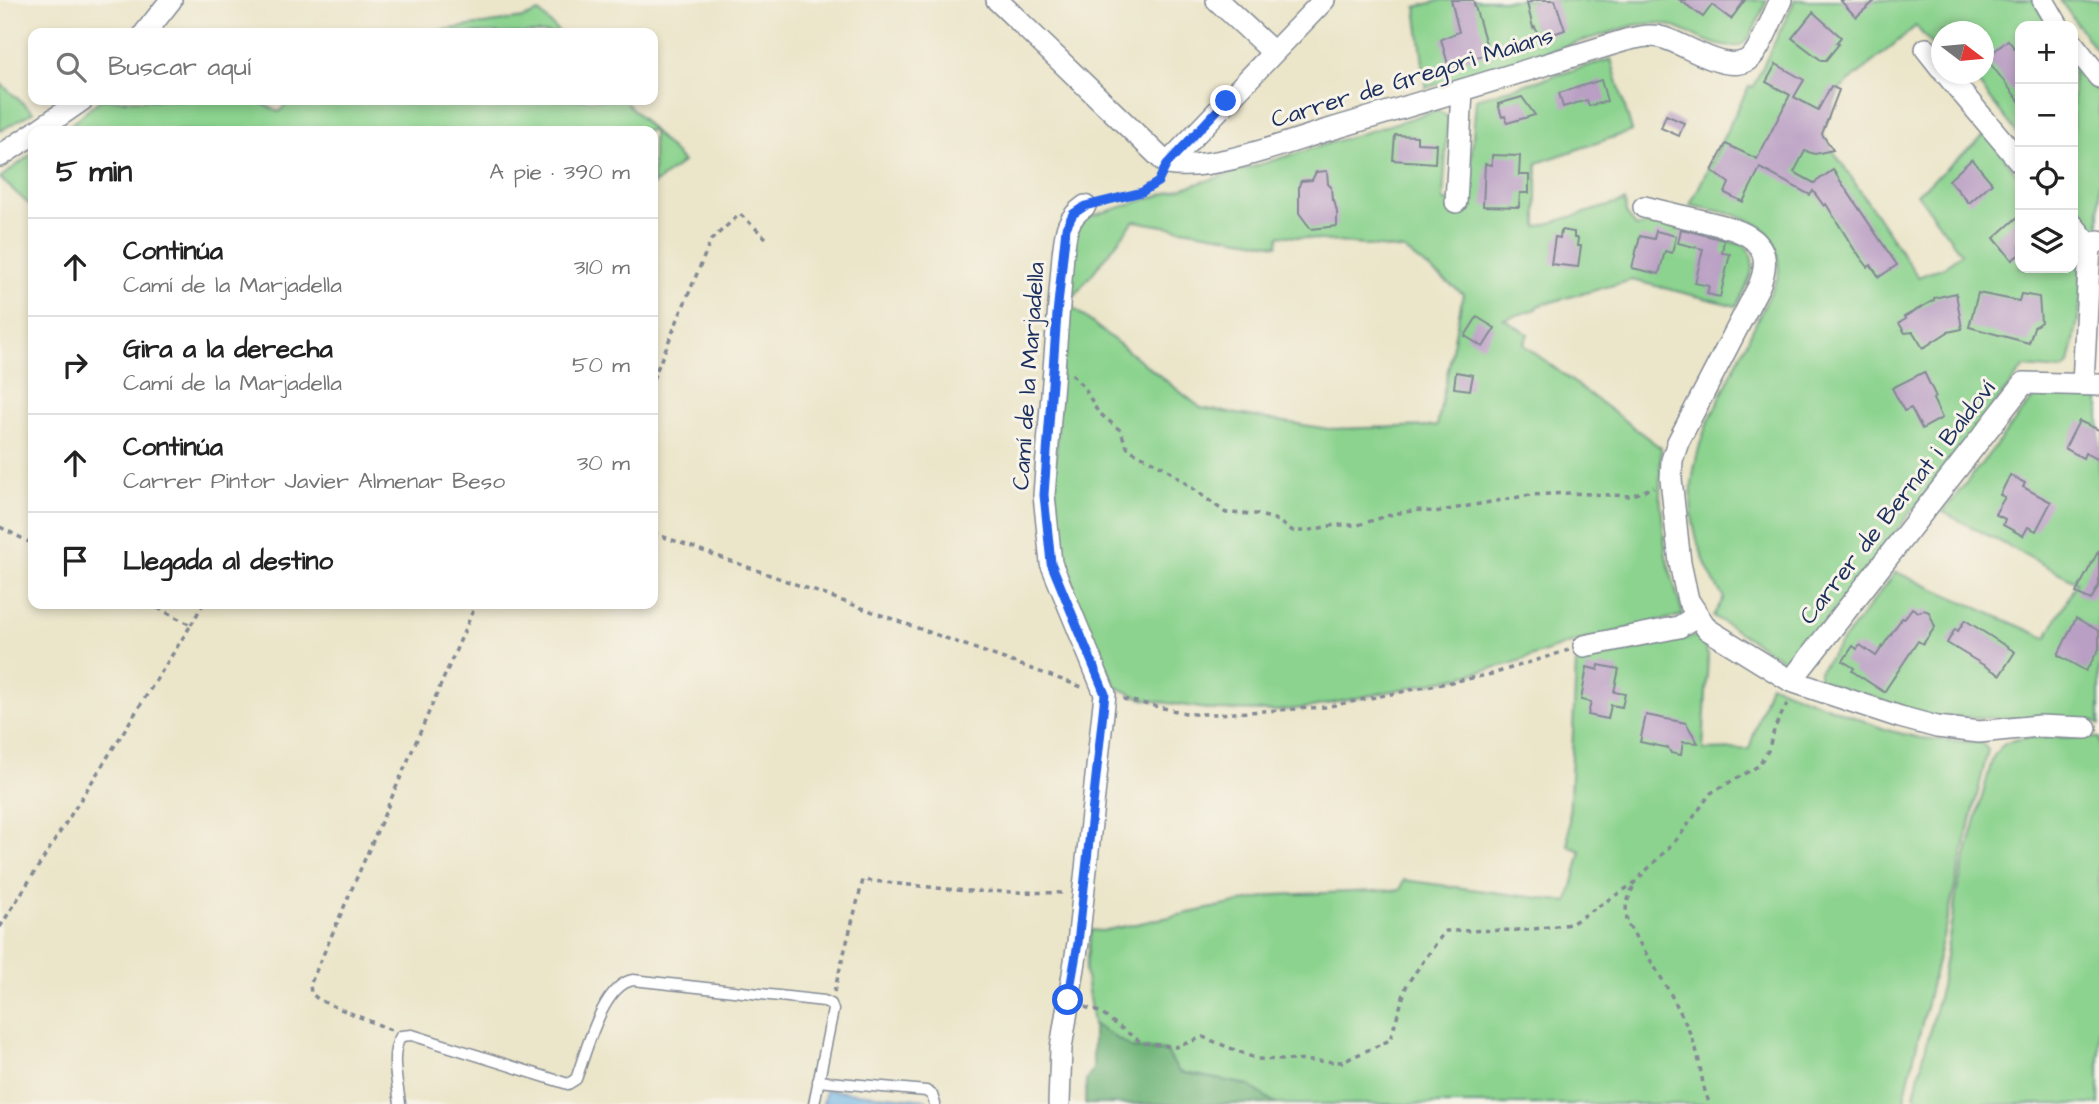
<!DOCTYPE html>
<html lang="es">
<head>
<meta charset="utf-8">
<style>
  :root { --surface:#fff; --page:#f6f6f6; --text:#222; --muted:#767676; --line:#e0e0e0 }
  body { margin:0; font-family:"Architects Daughter",sans-serif; background:var(--page); color:var(--text) }
  .controls { position:absolute; right:21px; top:21px; display:grid; overflow:hidden; border-radius:14px; box-shadow:0 4px 10px #0003 }
  .controls button { width:63px; height:63px; display:grid; place-items:center; padding:0; border:0; border-bottom:2px solid var(--line); background:var(--surface); color:var(--text); font:35px sans-serif }
  .compass { position:absolute; left:1931px; top:21px; width:63px; height:63px; border-radius:50%; background:var(--surface); box-shadow:0 4px 10px #0003; rotate:106deg }
  .stop { position:absolute; width:21px; height:21px; margin:-16px; border:5px solid #2563eb; border-radius:50%; background:#fff }
  .stop.end { background:#2563eb; border-color:#fff; box-shadow:0 2px 7px #0008 }
  .list { margin:0; padding:0; list-style:none }
  h2 { display:flex; justify-content:space-between; align-items:center; height:91px; margin:0; padding:0 28px; font-size:30px }
  h2 small { font-size:23px; font-weight:400; color:var(--muted) }
  .list li { display:grid; grid-template-columns:46px 1fr auto; gap:21px; align-items:center; box-sizing:border-box; height:98px; padding:0 28px; border-top:2px solid var(--line) }
  .list b { display:block; font-size:26px; white-space:nowrap }
  .list p { margin:0; font-size:23px; white-space:nowrap; color:var(--muted) }
  .list em { font-size:23px; font-style:normal; color:var(--muted) }
  .icon { flex:none; width:38px; height:38px; fill:none; stroke:currentColor; stroke-width:2; stroke-linecap:round; stroke-linejoin:round }
  .map { position:relative; flex:none; width:2099px; height:1104px; overflow:hidden }
  .search { position:absolute; background:var(--surface); box-shadow:0 4px 10px #0003; left:28px; top:28px; width:630px; height:77px; display:flex; align-items:center; gap:18px; box-sizing:border-box; padding:0 24px; border-radius:14px; color:var(--muted); font-size:26px }
  .panel { position:absolute; background:var(--surface); box-shadow:0 4px 10px #0003; left:28px; top:126px; width:630px; height:483px; border-radius:14px }
  .map>svg:first-child { display:block }
</style>
</head>
<body>
<div class="map">
<svg width="2099" height="1104" viewBox="0 0 2099 1104">
  <rect width="100%" height="100%" fill="#f7f3e8"/>
  <filter id="ink" filterUnits="userSpaceOnUse"><feTurbulence type="fractalNoise" baseFrequency=".0143" numOctaves="2"/><feDisplacementMap in="SourceGraphic" scale="14" xChannelSelector="R" yChannelSelector="G"/><feConvolveMatrix kernelMatrix="1 2 1 2 8 2 1 2 1" color-interpolation-filters="sRGB"/></filter>
  <filter id="wash" filterUnits="userSpaceOnUse"><feTurbulence type="fractalNoise" baseFrequency=".00686" numOctaves="4" result="noise"/><feDisplacementMap in="SourceGraphic" scale="28" xChannelSelector="R" yChannelSelector="G"/><feGaussianBlur stdDeviation="1.57" result="paint"/><feColorMatrix in="noise" values="0 0 0 0 0 0 0 0 0 0 0 0 0 0 0 0 0 1.4 0 .05"/><feComposite in="paint" operator="in"/></filter>
  <g filter="url(#wash)">
    <rect width="100%" height="100%" fill="#ebe5c9"/>
    <g fill="#8bd38e" stroke="#538176" stroke-width="2" fill-rule="evenodd">
      <path d="M1442 0H1767C1761 12 1756 28 1748 39 1731 61 1689 30 1668 25 1657 22 1646 24 1635 25L1426 88 1416 7Z"/>
      <path d="M1795 0H2034L2049 26H2020V137L1971 74H1983V32H1941V56L1916 26 1839 90 1822 134 1918 277 1946 266 1961 253 1917 194 1986 134 2020 178V268H2073V246C2091 281 2076 327 2069 364L2062 370 2024 367 1793 663H1788L1713 616 1724 598C1687 540 1682 491 1706 427L1778 277C1785 217 1735 215 1690 205L1749 86 1753 87Z"/>
      <path d="M2060 0H2099V55Z"/>
      <path d="M539 12 560 33H424L523 18Z"/>
      <path d="M1611 59 1632 131 1537 163V227L1625 201 1626 213 1636 227 1658 223 1744 245C1763 264 1746 286 1736 306L1632 280 1537 306V309L1504 319 1528 334 1524 345 1661 448 1660 494 1666 556 1683 615 1571 643 1513 663 1447 680 1312 707 1276 711 1213 710 1143 699 1116 687 1075 602 1058 544 1054 483 1068 255 1082 219 1438 110 1448 117 1443 200 1467 210 1476 99ZM1134 221 1277 245 1280 235 1404 250 1463 294 1437 426 1328 429 1201 408 1068 304Z"/>
      <path d="M2073 61 2099 93V230L2091 227 2073 204Z"/>
      <path d="M0 83 33 112 0 131Z"/>
      <path d="M100 100H255L279 112 290 100H624L683 162 653 185V131H63Z"/>
      <path d="M33 153V208L0 178Z"/>
      <path d="M2042 393 2099 399V725L2093 721 1930 716 1823 682 1819 679V671L1896 572 2046 638 2077 582 1943 512 2035 396Z"/>
      <path d="M1701 635 1708 656 1703 750 1749 749 1770 684 1887 730 1920 738 1982 743 1988 750 1904 1098 1912 1104H1276L1248 1085 1179 1072 1166 1052 1132 1048 1093 1024 1085 971 1091 930 1102 931 1275 895 1400 890 1404 880 1568 902 1581 851 1568 846 1576 663Z"/>
      <path d="M2054 737 2099 738V1104H1927L1914 1095 1941 986 1957 890 1992 760C2003 733 2030 739 2054 737Z"/>
    </g>
    <path fill="#70b579" stroke="#46726c" stroke-width="2" d="M1093 1024 1132 1048 1166 1051 1179 1072 1248 1085 1276 1104H1085L1086 1080 1093 1069Z"/>
    <path fill="#6eb5e5" stroke="#4472a2" stroke-width="2" d="M826 1090 927 1100 926 1104H823Z"/>
    <g id="blocks">
      <g fill="#ba9fc4">
        <path d="M1451 0H1473L1489 54 1462 61V63L1449 68 1441 39 1459 32Z"/>
        <path d="M1537 0H1555L1565 30 1539 39 1535 27 1533 28 1527 3Z"/>
        <path d="M1680 0H1745L1731 19 1712 5 1703 17Z"/>
        <path d="M1840 0H1876L1856 17Z"/>
        <path d="M1813 12 1841 37 1836 43 1839 44 1826 60H1821L1792 38Z"/>
        <path d="M2008 40 2020 55V102L1986 58Z"/>
        <path d="M1776 64 1804 80 1794 97 1818 110 1831 86 1839 90 1822 134 1833 150 1815 154 1805 151 1794 172 1814 183 1833 170 1897 265 1879 277 1871 265 1868 267 1854 249 1826 204 1824 206 1813 191 1810 195 1760 168 1743 202 1725 193 1729 183 1712 171 1726 144 1757 159 1790 95 1766 82Z"/>
        <path d="M1601 80 1607 101 1589 106 1587 100 1563 107 1559 93Z"/>
        <path d="M1522 97 1535 115 1507 123 1505 116 1502 117 1498 104Z"/>
        <path d="M1666 115 1684 123 1679 136 1661 128Z"/>
        <path d="M1395 135 1417 136V143L1436 144 1435 163 1393 160Z"/>
        <path d="M1492 155 1520 156 1519 175H1529V193H1520L1519 207 1483 206 1485 164 1492 165Z"/>
        <path d="M1972 159 1992 183 1969 203 1949 180Z"/>
        <path d="M1327 171 1328 184 1331 187 1332 200H1334L1337 212V226L1311 229 1299 213V186L1301 181 1312 180 1316 172Z"/>
        <path d="M2020 215V254L2012 260 1994 238Z"/>
        <path d="M1681 229 1724 240 1722 253 1730 254 1720 297 1707 294 1709 286 1695 283 1703 249 1678 243Z"/>
        <path d="M1561 230 1574 232V238H1578L1577 246H1581L1578 267 1551 264 1555 237 1560 238Z"/>
        <path d="M1656 231 1676 236 1672 253 1665 251 1659 274 1632 268 1640 236 1654 239Z"/>
        <path d="M1956 293 1962 329 1948 332 1923 348 1913 332 1905 333 1899 323 1906 319 1904 317 1934 300V298Z"/>
        <path d="M1978 293 2019 301 2021 294 2039 297 2041 322 2034 327 2029 343 1969 327Z"/>
        <path d="M1477 317 1495 328 1483 347 1465 336Z"/>
        <path d="M1456 372 1473 375 1470 390 1454 388Z"/>
        <path d="M1924 372 1936 397 1933 399 1942 418 1922 429 1911 408 1904 411 1892 388Z"/>
        <path d="M2079 421 2099 430V460L2085 453 2083 458 2065 448Z"/>
        <path d="M2010 475 2025 483 2023 487 2051 502 2036 531 2028 527 2023 536 2003 525 2005 519 1995 514 2005 497 2000 495Z"/>
        <path d="M2099 550V585L2091 600 2076 593Z"/>
        <path d="M1912 608 1918 612 1924 610 1929 612 1935 627 1923 644 1918 641 1884 692 1852 671 1854 668 1843 661 1853 646 1857 649 1860 645 1876 656 1902 618 1904 619Z"/>
        <path d="M2076 618 2099 631V649L2086 671 2058 655Z"/>
        <path d="M1965 620 2015 652 2000 675 1947 643 1955 629 1958 631Z"/>
        <path d="M1599 665 1619 669 1614 692 1625 694 1622 707 1611 705 1608 719 1588 715 1591 702 1581 700 1587 667 1598 670Z"/>
        <path d="M1646 715 1686 723 1698 743 1683 742 1681 755 1671 753 1668 748 1640 742Z"/>
      </g>
    </g>
  </g>
  <g filter="url(#ink)">
    <use href="#blocks" fill-opacity="0" stroke="#838a94" stroke-width="2"/>
    <g fill="none" stroke-linecap="round" stroke-linejoin="round">
      <g stroke="#838a94" stroke-width="13">
        <g id="lane">
          <path d="M818 1081 926 1091 932 1095 935 1104"/>
          <path d="M400 1104C398 1084 389 1054 401 1036L412 1035 568 1084 576 1079C586 1053 602 985 633 980L824 1001 831 1004 833 1010 814 1104"/>
        </g>
      </g>
      <g stroke="#838a94" stroke-width="24">
        <g id="street">
          <path d="M997 0 1167 164C1210 172 1285 143 1328 130 1428 101 1527 70 1626 40 1639 37 1650 34 1664 38 1688 45 1734 80 1754 54 1765 39 1772 17 1781 0"/>
          <path d="M1217 0 1273 52"/>
          <path d="M2043 0 2058 26"/>
          <path d="M145 33 171 0"/>
          <path d="M2073 44 2099 77"/>
          <path d="M1926 49 1941 68"/>
          <path d="M1946 74 2020 162"/>
          <path d="M37 131 82 100"/>
          <path d="M0 156 33 134"/>
          <path d="M1167 164 1324 0"/>
          <path d="M1456 202 1462 91"/>
          <path d="M1644 207C1664 212 1684 217 1703 221 1740 230 1779 238 1759 286L1678 442 1672 460 1671 479 1680 563 1688 600 1707 629 1791 681 1900 717 1937 727 1979 732 2039 726 2086 728"/>
          <path d="M2073 225 2090 246"/>
          <path d="M2083 384 2090 246 2099 241"/>
          <path d="M1584 646 1679 627 1696 616"/>
          <path d="M1791 681 2024 383 2099 385"/>
          <path d="M1059 1104 1061 1048 1078 943 1105 694 1051 563 1044 495 1063 255C1066 233 1065 220 1085 206"/>
        </g>
      </g>
      <g stroke="#838a94" stroke-width="3.5" stroke-dasharray="5 5" stroke-linecap="butt">
        <path d="M1101 202C1120 197 1148 195 1160 178"/>
        <path d="M1072 374 1085 389 1098 412 1120 430 1128 449 1165 468 1226 513 1256 514 1274 519 1293 531H1306L1335 525H1358L1393 514 1417 510 1435 512 1530 495 1569 493 1630 496 1654 487"/>
        <path d="M653 379 711 240 740 214 766 238"/>
        <path d="M0 527 33 544"/>
        <path d="M653 533 1082 687"/>
        <path d="M191 625 203 604"/>
        <path d="M1123 699 1190 714H1218L1325 707 1492 674 1569 650"/>
        <path d="M1633 887 1626 905 1627 923C1651 962 1677 999 1693 1041 1702 1062 1700 1085 1710 1104"/>
        <path d="M0 927 191 625 150 604"/>
        <path d="M834 992 863 880 966 891 1065 893"/>
        <path d="M1085 1007 1099 1012 1142 1043 1176 1047 1203 1037 1257 1059 1342 1062 1390 1040 1407 984 1445 931 1526 930 1571 924 1633 884 1679 837 1711 793 1758 766 1768 751 1775 727 1789 700"/>
        <path d="M391 1030 319 1000 311 993 310 985 476 604"/>
      </g>
      <use href="#lane" stroke="#fff" stroke-width="10"/>
      <use href="#street" stroke="#fff" stroke-width="21"/>
    </g>
  </g>
  <g fill="none" stroke-linecap="round" stroke-linejoin="round" filter="url(#ink)">
    <path stroke="#2563eb" stroke-width="9" d="M1068 1000 1078 943 1105 694 1051 563 1044 495 1057 314 1066 228 1073 214 1085 206 1142 192 1158 182 1167 164 1226 101"/>
  </g>
  <g text-anchor="middle" stroke-width="6" stroke-linejoin="round" paint-order="stroke">
    <g font-size="24" fill="#1b2f5e" stroke="#f7f3e8">
      <text transform="translate(1412 77) rotate(-17)" y="8">Carrer de Gregori Maians</text>
      <text transform="translate(1028 376) rotate(-86)" y="8">Camí de la Marjadella</text>
      <text transform="translate(1897 502) rotate(-52)" y="8">Carrer de Bernat i Baldoví</text>
    </g>
  </g>
</svg>
<div class="controls">
<button>+</button>
<button>−</button>
<button><svg class="icon" aria-label="locate" viewBox="0 0 24 24"><circle cx="12" cy="12" r="6"/><path d="M12 2v4M12 18v4M2 12h4M18 12h4"/></svg></button>
<button><svg class="icon" aria-label="layers" viewBox="0 0 24 24"><path d="M12 4l9 5-9 5-9-5zM3 14l9 5 9-5"/></svg></button>
</div>
<svg class="compass" viewBox="-18 -18 36 36"><path d="M0-13l5 13h-10z" fill="#e53935"/><path d="M0 13l5-13h-10z" fill="#767676"/></svg>
<div class="stop" style="left:1068px;top:1000px"></div>
<div class="stop end" style="left:1226px;top:101px"></div>
<div class="search"><svg class="icon" aria-label="search" viewBox="0 0 24 24"><circle cx="10" cy="10" r="6"/><path d="M15 15l6 6"/></svg>Buscar aquí</div>
<section class="panel">
<h2>5 min<small>A pie · 390 m</small></h2>
<ul class="list">
<li><svg class="icon" aria-label="ahead" viewBox="0 0 24 24"><path d="M12 20V5M6 11l6-6 6 6"/></svg><div><b>Continúa</b><p>Camí de la Marjadella</p></div><em>310 m</em></li>
<li><svg class="icon" aria-label="right" viewBox="0 0 24 24"><path d="M7 20v-9h11M14 6l5 5-5 5"/></svg><div><b>Gira a la derecha</b><p>Camí de la Marjadella</p></div><em>50 m</em></li>
<li><svg class="icon" aria-label="ahead" viewBox="0 0 24 24"><path d="M12 20V5M6 11l6-6 6 6"/></svg><div><b>Continúa</b><p>Carrer Pintor Javier Almenar Beso</p></div><em>30 m</em></li>
<li><svg class="icon" aria-label="arrive" viewBox="0 0 24 24"><path d="M6 21V4h12l-3 4 3 4H6"/></svg><div><b>Llegada al destino</b></div></li>
</ul>
</section>
</div>
</body>
</html>
